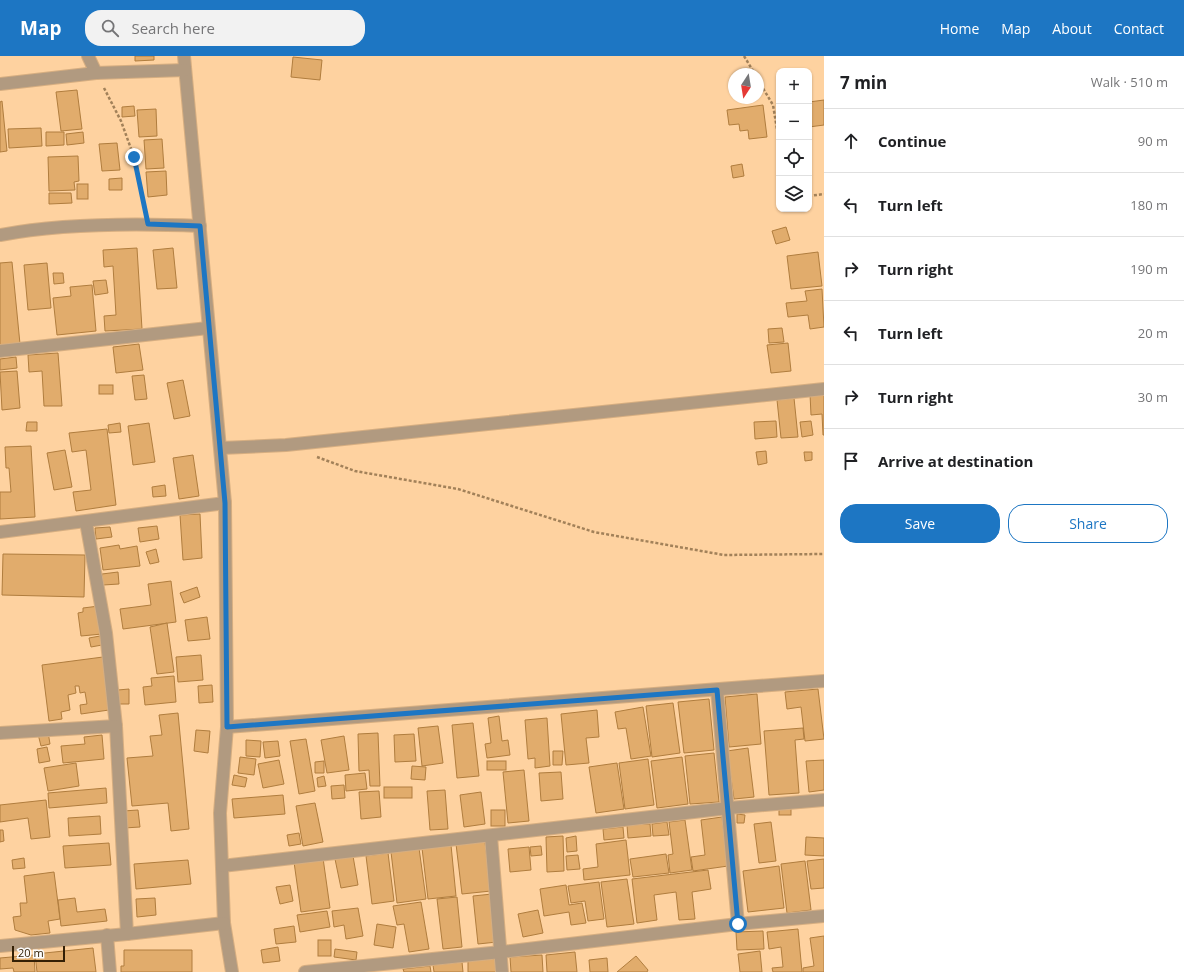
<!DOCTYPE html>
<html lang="en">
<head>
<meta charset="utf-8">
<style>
  :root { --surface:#fff; --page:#f2f2f2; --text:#202124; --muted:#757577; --line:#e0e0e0; --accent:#1d76c3 }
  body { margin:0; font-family:"Open Sans",sans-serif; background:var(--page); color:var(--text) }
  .controls { position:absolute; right:12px; top:12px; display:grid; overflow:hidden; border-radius:8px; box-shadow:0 1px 3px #0004 }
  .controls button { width:36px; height:36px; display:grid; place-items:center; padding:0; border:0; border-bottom:1px solid var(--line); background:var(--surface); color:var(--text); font:20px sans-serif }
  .compass { position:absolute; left:728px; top:12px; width:36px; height:36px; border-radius:50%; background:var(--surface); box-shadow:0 1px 3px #0004; rotate:192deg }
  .scale { position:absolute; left:12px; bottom:10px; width:53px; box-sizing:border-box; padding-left:4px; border:2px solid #342005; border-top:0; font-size:11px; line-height:14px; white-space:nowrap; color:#342005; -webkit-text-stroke:3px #fcfcfc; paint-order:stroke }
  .stop { position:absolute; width:12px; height:12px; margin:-9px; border:3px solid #1d76c3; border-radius:50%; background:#fff }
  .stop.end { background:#1d76c3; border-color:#fff; box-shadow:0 1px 4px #0008 }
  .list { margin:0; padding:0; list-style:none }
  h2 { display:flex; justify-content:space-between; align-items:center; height:52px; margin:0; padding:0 16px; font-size:17px }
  h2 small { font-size:13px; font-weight:400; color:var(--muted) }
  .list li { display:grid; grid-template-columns:26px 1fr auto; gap:12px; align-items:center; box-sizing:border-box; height:64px; padding:0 16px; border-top:1px solid var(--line) }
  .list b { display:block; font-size:15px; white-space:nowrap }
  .list em { font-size:13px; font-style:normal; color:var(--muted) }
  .actions { display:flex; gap:8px; padding:12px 16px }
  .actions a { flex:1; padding:9px 0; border:1px solid var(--accent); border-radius:16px; text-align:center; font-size:14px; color:var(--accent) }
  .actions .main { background:var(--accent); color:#fff }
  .icon { flex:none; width:22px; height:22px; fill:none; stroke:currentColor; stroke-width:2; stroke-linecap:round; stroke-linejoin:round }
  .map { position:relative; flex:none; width:824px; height:916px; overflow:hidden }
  header { display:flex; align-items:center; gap:24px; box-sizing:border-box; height:56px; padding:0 20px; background:var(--accent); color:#fff }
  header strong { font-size:19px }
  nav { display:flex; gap:22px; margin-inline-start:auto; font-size:14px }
  .search { width:280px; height:36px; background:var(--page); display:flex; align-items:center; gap:10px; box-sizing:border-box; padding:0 14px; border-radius:16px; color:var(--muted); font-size:15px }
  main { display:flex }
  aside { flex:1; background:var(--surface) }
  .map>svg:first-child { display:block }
</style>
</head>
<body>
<header>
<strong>Map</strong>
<div class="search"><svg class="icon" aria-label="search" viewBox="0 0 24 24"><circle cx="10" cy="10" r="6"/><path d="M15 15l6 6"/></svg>Search here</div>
<nav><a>Home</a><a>Map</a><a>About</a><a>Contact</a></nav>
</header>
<main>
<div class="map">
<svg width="824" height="916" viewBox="0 0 824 916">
  <rect width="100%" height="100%" fill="#fed2a0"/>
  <g fill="#e1ac6c" stroke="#b07d3e">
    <path d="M135 0H154V4L135 5Z"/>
    <path d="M293 1 322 4 320 24 291 21Z"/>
    <path d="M77 34 82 73 61 75 56 36Z"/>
    <path d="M824 44V69L809 71V46Z"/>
    <path d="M2 45 7 95 0 96V46Z"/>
    <path d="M763 49 767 81 749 83 748 74 740 75 739 68 729 69 727 54Z"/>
    <path d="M134 50 135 60 122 61V51Z"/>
    <path d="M156 53 157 80 139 81 137 54Z"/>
    <path d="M41 72 42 90 9 92 8 73Z"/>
    <path d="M46 76H64V89L46 90Z"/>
    <path d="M83 76 84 87 67 89 66 78Z"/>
    <path d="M162 83 164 112 146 113 144 84Z"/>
    <path d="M117 87 120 114 102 115 99 88Z"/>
    <path d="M78 100 79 125 74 126 75 134 49 135 48 101Z"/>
    <path d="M742 108 744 120 733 122 731 110Z"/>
    <path d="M166 115 167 139 148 141 146 116Z"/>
    <path d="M122 122V134H109V123Z"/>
    <rect x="77" y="128" width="11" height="15"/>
    <path d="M49 137H71L72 147 49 148Z"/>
    <path d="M786 171 790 184 776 188 772 175Z"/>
    <path d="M137 192 142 273 105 275 104 260 116 259 113 210 104 211 103 194Z"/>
    <path d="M173 192 177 232 157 233 153 194Z"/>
    <path d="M818 196 822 230 791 233 787 200Z"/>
    <path d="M12 206 20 288 0 290V207Z"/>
    <path d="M47 207 51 252 28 254 24 209Z"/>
    <path d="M53 217H63L64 227 54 228Z"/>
    <path d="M106 224 108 237 95 239 93 225Z"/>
    <path d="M92 229 96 275 57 279 53 242 71 240 70 231Z"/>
    <path d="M822 233 824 271 810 273 808 259 788 261 786 247 807 245 805 235Z"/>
    <path d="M782 272 784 286 769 287 768 273Z"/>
    <path d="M788 287 791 315 771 317 767 289Z"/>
    <path d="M139 288 143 314 116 317 113 291Z"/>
    <path d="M58 297 62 350H44L42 315 29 316 28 299Z"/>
    <path d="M16 301 17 312 0 314V303Z"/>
    <path d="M17 315 20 352 2 354 0 316Z"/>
    <path d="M144 319 147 343 135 344 132 320Z"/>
    <path d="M183 324 190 360 174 363 167 327Z"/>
    <rect x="99" y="329" width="14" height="9"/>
    <path d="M824 337V379H823L822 358 811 359 810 338Z"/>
    <path d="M794 342 798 381 781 382 777 344Z"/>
    <path d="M776 365 777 381 755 383 754 366Z"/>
    <path d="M811 365 813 379 802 381 800 366Z"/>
    <path d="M27 366H37V375H26Z"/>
    <path d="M120 367 121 376 109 377 108 369Z"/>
    <path d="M149 367 155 406 133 409 128 370Z"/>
    <path d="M107 373 116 449 76 455 73 436 91 434 86 394 72 396 69 377Z"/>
    <path d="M31 390 35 461 0 463V436H11L9 412H6L5 391Z"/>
    <path d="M65 394 72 431 54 434 47 397Z"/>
    <path d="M766 395 767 407 758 409 756 396Z"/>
    <path d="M804 396H812V404L805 405Z"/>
    <path d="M193 399 199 440 179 443 173 402Z"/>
    <path d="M165 429 166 440 153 441 152 431Z"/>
    <path d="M200 458 202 502 183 504 180 459Z"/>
    <path d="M157 470 159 483 140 486 138 472Z"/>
    <path d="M110 471 112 481 96 483 95 472Z"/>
    <path d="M119 489 120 493 137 490 140 510 103 514 100 492Z"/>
    <path d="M156 493 159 506 150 508 146 496Z"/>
    <path d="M3 498 85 499 84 541 2 539Z"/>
    <path d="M118 516 119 528 103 529 102 518Z"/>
    <path d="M171 525 176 566 123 573 120 553 151 549 148 528Z"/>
    <path d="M197 531 200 541 184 547 180 537Z"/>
    <path d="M99 550 102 578 81 580 78 557 83 556V552Z"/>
    <path d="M207 561 210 583 188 585 185 564Z"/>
    <path d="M167 567 174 616 157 618 150 571Z"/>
    <path d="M100 580 102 589 91 591 89 582Z"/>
    <path d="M201 599 203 624 178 626 176 601Z"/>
    <path d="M103 601 109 654 81 658 80 649 87 648 85 636 80 637 79 630H75L76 637 68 639 70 654 61 656 62 663 49 665 42 609Z"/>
    <path d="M174 620 176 646 145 649 143 631 152 630 151 622Z"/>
    <path d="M212 629 213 646 199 647 198 630Z"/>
    <path d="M129 633V648H119L118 634Z"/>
    <path d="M818 633 824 683 805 685 801 651 787 653 785 636Z"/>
    <path d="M757 638 761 688 729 691 725 641Z"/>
    <path d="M709 643 714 694 684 697 678 646Z"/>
    <path d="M673 647 680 697 652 701 646 650Z"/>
    <path d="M643 651 651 700 631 703 626 672 618 673 615 656Z"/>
    <path d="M597 654 599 681 586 682 589 707 566 709 561 658Z"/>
    <path d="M178 657 189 773 171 775 168 747 132 750 127 702 153 700 150 680 162 679 159 659Z"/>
    <path d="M499 660 502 685 508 684 510 699 487 702 485 688 491 687 488 662Z"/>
    <path d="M547 662 550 710 535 712V702L528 703 525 664Z"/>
    <path d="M473 667 479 720 457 722 452 669Z"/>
    <path d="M438 670 443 707 422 710 418 672Z"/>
    <path d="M803 672 804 683 795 684 799 737 769 739 764 675Z"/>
    <path d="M196 674 210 675 208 697 194 695Z"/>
    <path d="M48 676 50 688 41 690 38 678Z"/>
    <path d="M378 677 380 730H370L369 714 359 715 358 678Z"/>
    <path d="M414 678 416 705 395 706 394 679Z"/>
    <path d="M102 679 104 703 63 707 61 690 85 688 84 681Z"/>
    <path d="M344 680 349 714 327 717 321 684Z"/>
    <path d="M306 683 315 735 299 738 290 685Z"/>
    <path d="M246 684 261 685 260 701 246 700Z"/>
    <path d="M278 685 280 700 265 702 263 686Z"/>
    <path d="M47 691 50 705 39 707 37 693Z"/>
    <path d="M748 692 754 741 734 743 727 695Z"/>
    <path d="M553 695H563L562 709H553Z"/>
    <path d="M714 697 719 746 690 748 685 700Z"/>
    <path d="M240 701 256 703 254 719 238 717Z"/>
    <path d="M682 701 688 748 657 752 651 705Z"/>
    <path d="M648 703 654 749 625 753 619 707Z"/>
    <path d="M279 704 284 728 263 732 258 708Z"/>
    <path d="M824 704V734L809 736 806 705Z"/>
    <path d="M324 705V717H315V706Z"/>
    <rect x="487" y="705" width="19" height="9"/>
    <path d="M76 707 79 730 48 735 44 712Z"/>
    <path d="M617 707 624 753 596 757 589 711Z"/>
    <path d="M412 710 426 711 425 724 411 723Z"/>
    <path d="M524 714 529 765 508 767 503 716Z"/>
    <path d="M561 716 563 743 541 745 539 717Z"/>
    <path d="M365 717 367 733 346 735 345 719Z"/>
    <path d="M234 719 247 722 245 731 232 729Z"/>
    <path d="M324 720 326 730 318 731 317 722Z"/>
    <path d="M344 729 345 742 332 743 331 730Z"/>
    <rect x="384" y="731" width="28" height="11"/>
    <path d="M106 732 107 747 49 752 48 737Z"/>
    <path d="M445 734 448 773 430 774 427 735Z"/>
    <path d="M379 735 381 761 361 763 359 736Z"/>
    <path d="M481 736 485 768 464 771 460 739Z"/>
    <path d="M283 739 285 758 234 762 232 743Z"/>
    <path d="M46 744 50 781 31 783 28 762 0 766V749Z"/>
    <path d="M315 747 323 786 303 790 296 750Z"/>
    <rect x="779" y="750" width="12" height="9"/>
    <path d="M138 754 140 771 124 772 123 755Z"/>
    <rect x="491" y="754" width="14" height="16"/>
    <path d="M737 758 745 759 744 767H737Z"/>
    <path d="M100 760 101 778 69 780 68 762Z"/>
    <path d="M722 761 728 810 693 815 691 801 705 799 701 764Z"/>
    <path d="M685 764 692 814 670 817 668 799 673 798 669 766Z"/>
    <path d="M667 766 669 779 653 780 652 768Z"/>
    <path d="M771 766 776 805 759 807 754 768Z"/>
    <path d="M650 768 651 780 628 782 627 769Z"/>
    <path d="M623 771 624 782 604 784 603 773Z"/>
    <path d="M0 774H3L4 785 0 786Z"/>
    <path d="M299 777 301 788 289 790 287 779Z"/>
    <path d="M563 780 564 815 547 816 546 781Z"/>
    <path d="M576 780 577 795 567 796 566 782Z"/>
    <path d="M806 781 824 782V800L805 799Z"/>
    <path d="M626 784 630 819 584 824 583 813 598 811 596 788Z"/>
    <path d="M485 786 491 835 462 838 456 788Z"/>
    <path d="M109 787 111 809 65 812 63 790Z"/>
    <path d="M451 789 456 840 428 843 422 792Z"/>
    <path d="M541 790 542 799 531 800 530 791Z"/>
    <path d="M529 791 531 814 510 816 508 793Z"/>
    <path d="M419 792 426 843 397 847 391 796Z"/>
    <path d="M388 797 394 845 372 848 366 800Z"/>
    <path d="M666 798 669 817 633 821 630 803Z"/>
    <path d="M578 799 580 813 567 814 566 800Z"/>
    <path d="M353 800 358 829 341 832 335 803Z"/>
    <path d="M24 802 25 812 13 813 12 804Z"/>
    <path d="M323 802 330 852 301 856 294 806Z"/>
    <path d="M824 803V832L811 833 807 805Z"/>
    <path d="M188 804 191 828 136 833 134 808Z"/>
    <path d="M805 805 811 854 787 857 781 808Z"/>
    <path d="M779 810 784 852 748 856 743 815Z"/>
    <path d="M708 814 711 833 692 836 695 863 679 864 676 836 654 839 657 864 637 867 632 823Z"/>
    <path d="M54 816 60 863 48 865 50 877 31 879 15 874 13 861 21 860 20 847H27L24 820Z"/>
    <path d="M627 823 634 868 607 871 601 826Z"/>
    <path d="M599 826 604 863 588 865 585 845 571 847 568 830Z"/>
    <path d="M290 829 293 845 280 848 276 831Z"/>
    <path d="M566 829 569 849 582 847 586 867 571 869 569 856 544 860 540 833Z"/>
    <path d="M492 838 497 886 478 888 473 840Z"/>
    <path d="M457 841 462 891 443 893 437 843Z"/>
    <path d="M75 842 77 856 105 853 107 865 61 870 58 844Z"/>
    <path d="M155 842 156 859 137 861 136 843Z"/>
    <path d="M421 846 429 893 409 896 404 868 397 869 393 850Z"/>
    <path d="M358 852 363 880 346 883 344 869 334 871 332 855Z"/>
    <path d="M538 854 543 877 523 881 518 858Z"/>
    <path d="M327 855 330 871 300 876 297 859Z"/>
    <path d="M377 868 396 871 393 892 374 889Z"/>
    <path d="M294 870 296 886 276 888 274 873Z"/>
    <path d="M798 873 802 916H773L772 912 783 911 781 891 769 893 767 876Z"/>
    <path d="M763 875 764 893 737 894 736 876Z"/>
    <path d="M824 880V916H803V912L814 910 810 882Z"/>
    <rect x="318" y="884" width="13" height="16"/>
    <path d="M278 891 280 905 263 907 261 894Z"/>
    <path d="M93 892 96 916H37L35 898Z"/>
    <path d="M335 893 357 896 356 904 334 901Z"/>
    <path d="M124 894H192V916H121V910H124Z"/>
    <path d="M760 895 762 916H740L738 898Z"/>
    <path d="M575 896 577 916H547L546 899Z"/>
    <path d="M34 899 35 916H14L13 912 0 913V902Z"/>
    <path d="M542 899 543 916H511L510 901Z"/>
    <path d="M636 900 648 914 647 916H617Z"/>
    <path d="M607 902 608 916H590L589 904Z"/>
    <path d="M496 903V916H468V904Z"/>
    <path d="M462 906 463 916H434L433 909Z"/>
    <path d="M430 910 431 916H404L403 913Z"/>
  </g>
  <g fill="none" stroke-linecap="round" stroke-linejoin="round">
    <g stroke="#d6ae81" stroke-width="14">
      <g id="minor">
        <path d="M88 0 96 17"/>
        <path d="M184 0 225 447 227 671 220 757 224 867 232 916"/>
        <path d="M0 28 96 17 185 14"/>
        <path d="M0 179C65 167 134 167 200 170"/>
        <path d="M0 295 208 272"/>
        <path d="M221 392 286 389 824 333"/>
        <path d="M86 466 106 577 116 670 127 878"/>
        <path d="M0 476 225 447"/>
        <path d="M717 634 738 868"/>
        <path d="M227 671 824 625"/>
        <path d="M0 677 116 670"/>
        <path d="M491 780 502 916"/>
        <path d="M222 810 729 752 824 744"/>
        <path d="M107 879 110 916"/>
        <path d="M0 890 127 878 224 867"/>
        <path d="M305 916 501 896 738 868 824 860"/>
      </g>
    </g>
    <g stroke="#a28159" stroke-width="2.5" stroke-dasharray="3 2" stroke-linecap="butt">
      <path d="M744 0 755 18"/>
      <path d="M758 24 773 49 779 85"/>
      <path d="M104 32 121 65 134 101 145 154"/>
      <path d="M809 140 824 138"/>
      <path d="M317 401 355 415 458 433 594 476 724 499 824 498"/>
    </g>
    <use href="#minor" stroke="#b19a80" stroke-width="12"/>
  </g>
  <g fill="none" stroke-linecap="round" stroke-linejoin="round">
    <path stroke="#1d76c3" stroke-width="5" d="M134 101 148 168 200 170 225 447 227 671 717 634 738 868"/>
  </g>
</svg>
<div class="controls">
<button>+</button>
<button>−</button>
<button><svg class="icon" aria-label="locate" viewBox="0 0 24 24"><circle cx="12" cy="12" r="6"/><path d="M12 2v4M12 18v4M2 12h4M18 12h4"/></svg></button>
<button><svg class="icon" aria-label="layers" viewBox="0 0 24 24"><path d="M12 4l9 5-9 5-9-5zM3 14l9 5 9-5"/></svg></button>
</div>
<svg class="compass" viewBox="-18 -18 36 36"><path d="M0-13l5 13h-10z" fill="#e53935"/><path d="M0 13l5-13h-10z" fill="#757577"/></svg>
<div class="scale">20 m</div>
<div class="stop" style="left:738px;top:868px"></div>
<div class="stop end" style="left:134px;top:101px"></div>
</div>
<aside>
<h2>7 min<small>Walk · 510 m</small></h2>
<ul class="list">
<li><svg class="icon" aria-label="ahead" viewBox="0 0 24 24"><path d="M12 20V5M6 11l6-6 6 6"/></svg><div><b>Continue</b></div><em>90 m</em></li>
<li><svg class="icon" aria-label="left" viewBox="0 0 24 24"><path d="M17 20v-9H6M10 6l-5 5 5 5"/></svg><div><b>Turn left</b></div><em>180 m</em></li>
<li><svg class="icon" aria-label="right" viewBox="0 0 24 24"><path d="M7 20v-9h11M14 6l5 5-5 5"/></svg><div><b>Turn right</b></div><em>190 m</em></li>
<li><svg class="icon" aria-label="left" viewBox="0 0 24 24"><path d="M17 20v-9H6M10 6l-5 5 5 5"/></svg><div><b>Turn left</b></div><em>20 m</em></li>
<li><svg class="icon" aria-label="right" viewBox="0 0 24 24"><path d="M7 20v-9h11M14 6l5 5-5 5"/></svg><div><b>Turn right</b></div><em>30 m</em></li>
<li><svg class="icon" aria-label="arrive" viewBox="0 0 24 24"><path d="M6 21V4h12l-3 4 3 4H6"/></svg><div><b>Arrive at destination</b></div></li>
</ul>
<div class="actions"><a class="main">Save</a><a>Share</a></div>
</aside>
</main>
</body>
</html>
